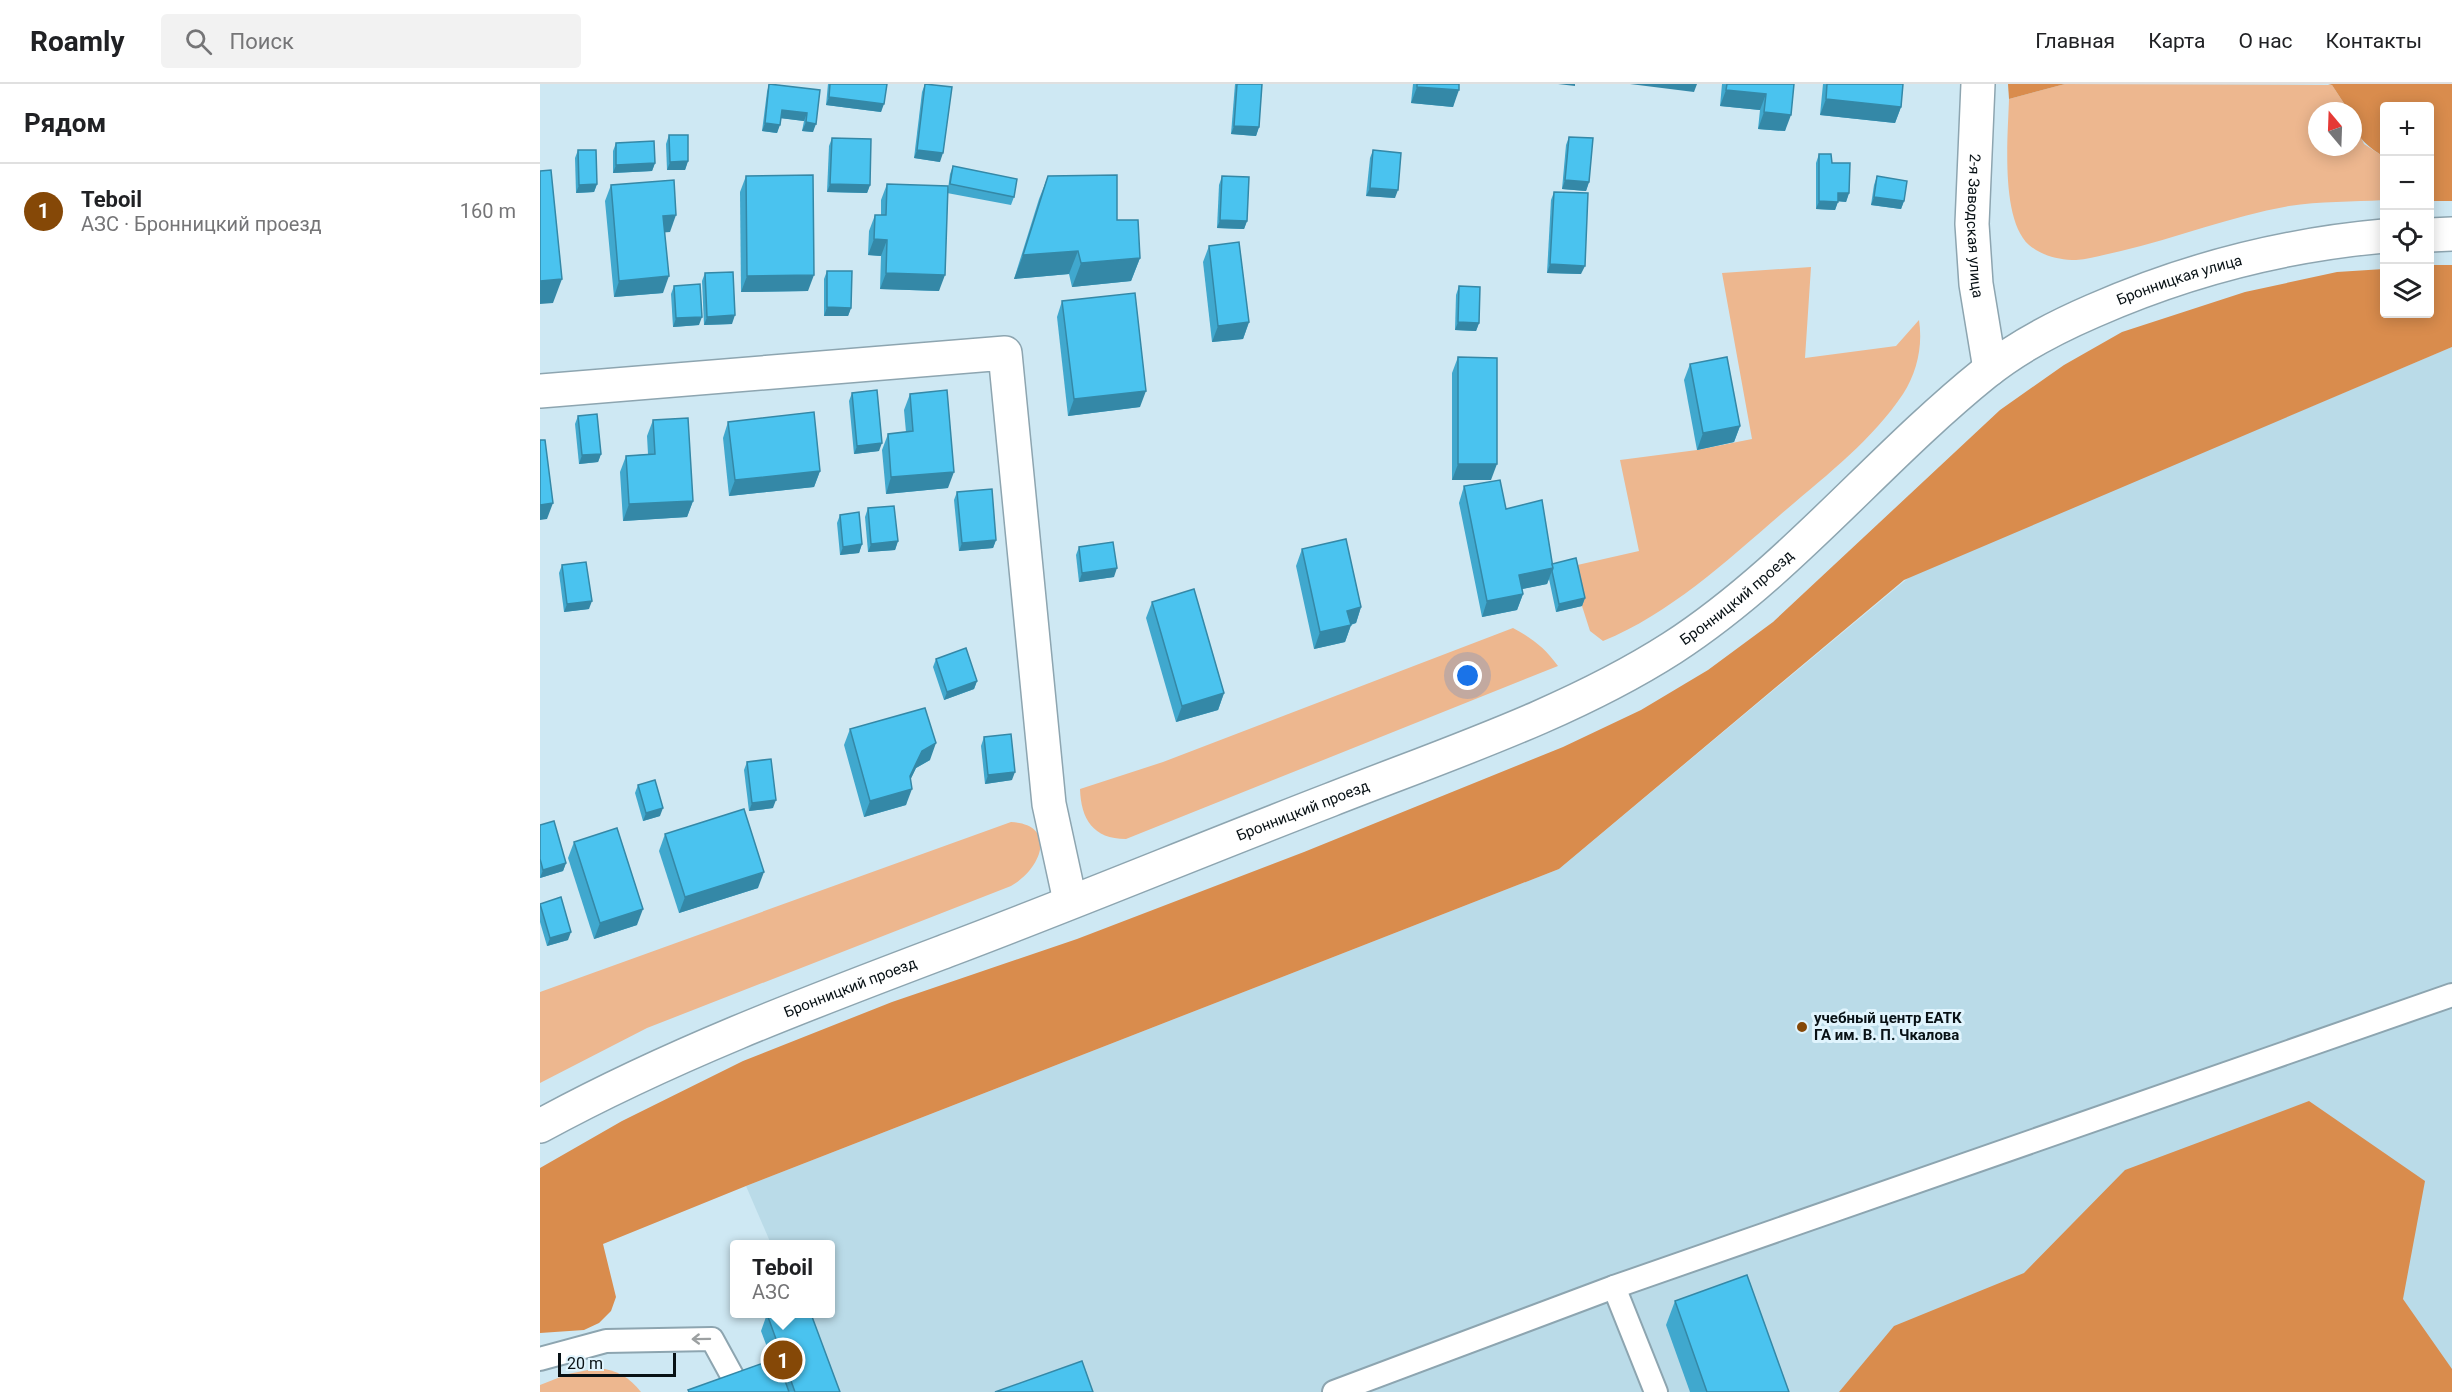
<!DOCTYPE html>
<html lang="ru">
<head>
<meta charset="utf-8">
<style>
  :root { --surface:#fff; --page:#f2f2f2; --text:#202124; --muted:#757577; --line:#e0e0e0; --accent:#854807 }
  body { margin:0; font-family:Roboto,sans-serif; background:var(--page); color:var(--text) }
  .controls { position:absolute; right:18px; top:18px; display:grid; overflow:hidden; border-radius:6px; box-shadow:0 3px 15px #0003 }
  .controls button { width:54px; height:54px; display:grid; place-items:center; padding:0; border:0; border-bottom:2px solid var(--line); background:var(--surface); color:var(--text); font:30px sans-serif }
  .compass { position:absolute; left:1768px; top:18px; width:54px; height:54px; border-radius:50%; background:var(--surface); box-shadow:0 3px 15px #0003; rotate:341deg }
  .scale { position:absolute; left:18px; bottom:15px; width:118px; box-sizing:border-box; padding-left:6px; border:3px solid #081115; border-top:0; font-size:16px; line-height:21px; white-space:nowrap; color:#081115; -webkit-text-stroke:4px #e0f4fd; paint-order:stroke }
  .you { position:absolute; left:928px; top:592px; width:21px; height:21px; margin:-15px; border:4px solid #fff; border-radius:50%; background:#1a73e8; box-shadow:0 0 0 9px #1a73e833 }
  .badge { display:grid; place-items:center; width:39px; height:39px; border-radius:50%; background:var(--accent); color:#fff; font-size:20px; font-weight:700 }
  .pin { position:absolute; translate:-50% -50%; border:3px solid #fff; box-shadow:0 2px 6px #0006 }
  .popup { position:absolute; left:190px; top:1156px; width:105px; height:78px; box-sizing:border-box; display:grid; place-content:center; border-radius:6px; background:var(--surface); filter:drop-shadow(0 2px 4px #0005); font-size:20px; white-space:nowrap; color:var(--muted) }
  .popup b { font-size:22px; color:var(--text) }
  .popup::after { content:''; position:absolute; left:50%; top:100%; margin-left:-12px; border:12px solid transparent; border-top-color:var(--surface) }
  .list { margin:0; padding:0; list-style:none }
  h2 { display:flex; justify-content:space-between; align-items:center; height:78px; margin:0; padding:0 24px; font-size:26px }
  h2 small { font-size:20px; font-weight:400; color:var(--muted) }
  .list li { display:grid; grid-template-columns:39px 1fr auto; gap:18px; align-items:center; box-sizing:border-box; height:96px; padding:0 24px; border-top:2px solid var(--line) }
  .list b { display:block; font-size:22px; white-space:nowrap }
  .list p { margin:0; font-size:20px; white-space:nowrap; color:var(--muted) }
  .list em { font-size:20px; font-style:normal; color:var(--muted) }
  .icon { flex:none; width:33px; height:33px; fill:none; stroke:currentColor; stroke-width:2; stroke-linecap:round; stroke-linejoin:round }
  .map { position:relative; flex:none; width:1912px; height:1308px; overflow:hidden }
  header { display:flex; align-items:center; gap:36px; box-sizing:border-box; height:84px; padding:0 30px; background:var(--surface); border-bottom:2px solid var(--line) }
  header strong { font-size:28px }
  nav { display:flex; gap:33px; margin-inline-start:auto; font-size:21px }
  .search { width:420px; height:54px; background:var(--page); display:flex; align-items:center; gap:15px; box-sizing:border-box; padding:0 21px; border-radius:6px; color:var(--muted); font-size:22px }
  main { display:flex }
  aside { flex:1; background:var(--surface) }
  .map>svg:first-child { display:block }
</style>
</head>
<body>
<header>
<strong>Roamly</strong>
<div class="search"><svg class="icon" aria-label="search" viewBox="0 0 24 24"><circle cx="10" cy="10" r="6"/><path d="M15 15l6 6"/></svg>Поиск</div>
<nav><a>Главная</a><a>Карта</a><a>О нас</a><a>Контакты</a></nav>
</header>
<main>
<aside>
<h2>Рядом<small></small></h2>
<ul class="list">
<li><span class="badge">1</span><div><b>Teboil</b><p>АЗС · Бронницкий проезд</p></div><em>160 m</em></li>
</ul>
</aside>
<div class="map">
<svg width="1912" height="1308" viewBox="0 0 1912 1308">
  <rect width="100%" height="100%" fill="#cee8f3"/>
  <path fill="#badbe8" d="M1912 263V1308H289L259 1230H291V1160H231L206 1102 1019 785 1373 490Z"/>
  <g fill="#edb78f">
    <path d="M1525 0 1792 1 1809 27H1777V63H1813V36L1824 60 1844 73V116C1813 118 1779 117 1749 122 1691 132 1637 154 1581 167 1566 170 1550 175 1536 176 1519 176 1502 172 1489 161 1460 134 1468 52 1469 15Z"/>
    <path d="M1271 183 1265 274 1356 262 1379 236C1383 262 1377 288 1363 310 1333 355 1288 390 1247 425 1191 473 1132 529 1063 557L1050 547 1042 522 1033 482 1099 467 1080 376 1157 366 1212 355 1182 189Z"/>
    <path d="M973 544C992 554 1005 564 1018 582L586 755C553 755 541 735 540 705L623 678Z"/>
    <path d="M471 738C518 740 502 785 471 802L107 944 0 999V908Z"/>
    <path d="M58 1284C77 1286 89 1293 101 1308H0V1301L28 1290Z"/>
  </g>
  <g fill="#d98c4d">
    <path d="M1468 0H1525L1469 15Z"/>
    <path d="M1788 0H1912V117H1890V22H1844V73C1826 61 1813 52 1813 27H1809L1792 1Z"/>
    <path d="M1890 181H1912V263L1364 496 1019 785 206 1102 63 1160 76 1213 71 1227 59 1239 44 1246 0 1249V1084L82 1037 203 977 352 918 537 855 764 768 1023 663 1101 626 1168 586 1233 538 1460 326 1524 281 1582 248 1705 208 1797 188 1844 185V230H1890Z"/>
    <path d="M1769 1017 1885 1097 1863 1215 1912 1285V1308H1299L1354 1242 1484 1189 1585 1086Z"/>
  </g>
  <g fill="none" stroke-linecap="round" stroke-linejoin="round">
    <g stroke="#8da5b0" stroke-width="26">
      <g id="lane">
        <path d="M1074 1203 1116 1308"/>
        <path d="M0 1275 66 1257 172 1255 195 1297"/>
        <path d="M794 1308 1074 1203 1912 911"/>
      </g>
    </g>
    <g stroke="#8da5b0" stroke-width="36">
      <g id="street">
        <path id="s1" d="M1438 0 1432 140 1436 200 1450 285"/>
        <path d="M0 307 465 269 509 720 530 817"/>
      </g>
    </g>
    <g stroke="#8da5b0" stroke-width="36">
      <g id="secondary">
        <path d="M1890 151 1912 150"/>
        <path id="s2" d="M0 1042C132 970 271 918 411 865 538 817 663 765 790 716 904 671 1029 630 1132 564 1249 488 1337 376 1445 289 1477 263 1516 243 1553 227 1646 186 1743 161 1844 152"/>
      </g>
    </g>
    <use href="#lane" stroke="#fff" stroke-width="22"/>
    <use href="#street" stroke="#fff" stroke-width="33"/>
    <use href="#secondary" stroke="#fff" stroke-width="33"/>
  </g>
  <g fill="#40a8ce">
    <path d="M229 0 280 6 273 48 262 47 264 37 241 34 237 49 222 47 227 8Z"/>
    <path d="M288 0H347L341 28 286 21Z"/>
    <path d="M385 0 400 78 374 74 382 8Z"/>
    <path d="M695 0H722L719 43 716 52 691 50Z"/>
    <path d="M873 0H919L913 23 871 19Z"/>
    <path d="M1182 0H1254L1245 47 1218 45 1220 26 1180 22Z"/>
    <path d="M1283 0H1363L1361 23 1355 39 1280 31Z"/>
    <path d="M129 51 148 77 145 86H127L126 60Z"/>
    <path d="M1029 53 1049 98 1046 107 1022 105 1026 61Z"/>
    <path d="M292 54 330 101 327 109 287 108 289 62Z"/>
    <path d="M76 59 115 79 112 87 73 89V67Z"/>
    <path d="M38 66 57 100 54 108 36 109 35 74Z"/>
    <path d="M833 66 855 114 826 112 830 74Z"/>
    <path d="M1279 70 1292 79 1309 109 1306 118 1298 117 1295 126 1276 125V79Z"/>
    <path d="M413 82 474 113 471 121 407 109 399 207 340 205 341 172 328 171 329 147 335 131H341V116L347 100 408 105 410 90Z"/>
    <path d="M206 92 268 207 201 208 200 108Z"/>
    <path d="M508 92 577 136 600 174 591 197 532 203 529 190 474 195 499 115Z"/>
    <path d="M682 92 707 137 704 145 677 144 679 101Z"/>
    <path d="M1337 92 1364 117 1361 125 1331 121 1334 101Z"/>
    <path d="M71 101 130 148H125L123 209 74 213 65 117Z"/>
    <path d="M1014 108 1041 190 1007 189 1011 116Z"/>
    <path d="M669 162 709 238 703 255 672 258 663 178Z"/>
    <path d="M287 187 311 224 308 232H284V195Z"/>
    <path d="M165 189 192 240 164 241 162 197Z"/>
    <path d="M134 202 159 241 133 243 131 210Z"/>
    <path d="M919 202 939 239 936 247 915 246 916 211Z"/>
    <path d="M522 217 600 323 528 332 517 233Z"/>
    <path d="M918 273 951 396H912V289Z"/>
    <path d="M1150 280 1200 342 1194 358 1157 366 1144 296Z"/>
    <path d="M312 309 339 367 314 370 309 317Z"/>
    <path d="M370 310 408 404 346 410 342 366 348 350 366 348 364 326Z"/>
    <path d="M38 332 61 370 58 378 39 380 35 340Z"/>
    <path d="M113 336 153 417 147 433 83 437 80 388 86 372 108 370 107 352Z"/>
    <path d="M188 338 280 387 274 403 189 412 183 354Z"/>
    <path d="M924 402 966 425 1012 480 1045 514 1042 522 1016 528 1009 495 1007 500 982 505 983 510 977 526 942 533 919 419Z"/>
    <path d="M417 408 456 456 453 464 419 467 414 416Z"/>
    <path d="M328 424 358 457 355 466 328 468 325 433Z"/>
    <path d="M300 431 322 460 319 469 300 471 297 439Z"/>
    <path d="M539 463 574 493 539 498 536 471Z"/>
    <path d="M762 465 821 523 816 539 811 541 805 558 774 565 756 482Z"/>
    <path d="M22 481 49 525 24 528 19 489Z"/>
    <path d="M612 518 684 609 678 626 636 638 606 534Z"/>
    <path d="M396 575 437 597 434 605 404 616 393 583Z"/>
    <path d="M310 645 390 676 376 684 370 696 366 721 324 733 304 661Z"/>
    <path d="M444 653 472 696 445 700 441 662Z"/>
    <path d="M207 678 233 724 209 727 204 686Z"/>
    <path d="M98 701 120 732 103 737 95 709Z"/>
    <path d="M0 741 26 779 23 787 0 794Z"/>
    <path d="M125 750 218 804 139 829 119 767Z"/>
    <path d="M34 758 97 841 54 855 28 774Z"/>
    <path d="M0 820 28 856 7 862 0 838Z"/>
    <path d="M1135 1217 1249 1308H1150L1126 1241Z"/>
    <path d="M227 1230 300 1308H148V1306L232 1276 221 1247Z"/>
  </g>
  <g fill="#3488a7">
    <path d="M1018 0H1035V2Z"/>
    <path d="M1090 0H1157L1154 8Z"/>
    <path d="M877 3 919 6 913 23 871 19Z"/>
    <path d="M1186 6 1226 10 1220 26 1180 22Z"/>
    <path d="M289 13 344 20 341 28 286 21Z"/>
    <path d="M1286 15 1361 23 1355 39 1280 31Z"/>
    <path d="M242 26 267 29 264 37 239 34Z"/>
    <path d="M1224 28 1251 31 1245 47 1218 45Z"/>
    <path d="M266 38 276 40 273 48 262 47Z"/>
    <path d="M225 39 240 41 237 49 222 47Z"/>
    <path d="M694 42 719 43 716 52 691 50Z"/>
    <path d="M377 66 403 69 400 78 374 74Z"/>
    <path d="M148 77 145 86H127L130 78Z"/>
    <path d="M115 79 112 87 73 89 76 81Z"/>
    <path d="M1025 96 1049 98 1046 107 1022 105Z"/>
    <path d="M57 100 54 108 36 109 39 101Z"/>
    <path d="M290 100 330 101 327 109 287 108Z"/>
    <path d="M830 104 858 106 855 114 826 112Z"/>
    <path d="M1298 109H1309L1306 118 1295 117Z"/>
    <path d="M1334 113 1364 117 1361 125 1331 121Z"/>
    <path d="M1279 117 1298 118 1295 126 1276 125Z"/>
    <path d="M136 131 130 148 117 149 123 132Z"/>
    <path d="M680 136 707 137 704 145 677 144Z"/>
    <path d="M334 155 347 156 341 172 328 171Z"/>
    <path d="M538 167 529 190 474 195 483 171Z"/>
    <path d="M600 174 591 197 532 203 541 179Z"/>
    <path d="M1010 180 1045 182 1041 190 1007 189Z"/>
    <path d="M346 189 405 191 399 207 340 205Z"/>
    <path d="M274 191 268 207 201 208 207 192Z"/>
    <path d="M129 192 123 209 74 213 79 197Z"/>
    <path d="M22 195 13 219 0 220V197Z"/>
    <path d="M287 223 311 224 308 232H284Z"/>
    <path d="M195 231 192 240 164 241 167 233Z"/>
    <path d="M162 233 159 241 133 243 136 234Z"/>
    <path d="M709 238 703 255 672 258 678 242Z"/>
    <path d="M918 238 939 239 936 247 915 246Z"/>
    <path d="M606 307 600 323 528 332 534 315Z"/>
    <path d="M1200 342 1194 358 1157 366 1163 349Z"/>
    <path d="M342 359 339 367 314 370 317 362Z"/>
    <path d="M61 370 58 378 39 380 42 371Z"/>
    <path d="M918 380H957L951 396H912Z"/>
    <path d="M280 387 274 403 189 412 195 396Z"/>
    <path d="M414 388 408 404 346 410 351 393Z"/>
    <path d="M153 417 147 433 83 437 89 420Z"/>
    <path d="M13 419 7 435 0 436V421Z"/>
    <path d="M456 456 453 464 419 467 422 459Z"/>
    <path d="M358 457 355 466 328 468 331 460Z"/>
    <path d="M322 460 319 469 300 471 303 463Z"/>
    <path d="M577 484 574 493 539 498 542 489Z"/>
    <path d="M1013 484 1007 500 973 507 979 491Z"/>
    <path d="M983 510 977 526 942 533 947 517Z"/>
    <path d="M1045 514 1042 522 1016 528 1019 520Z"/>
    <path d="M52 517 49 525 24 528 27 520Z"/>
    <path d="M821 523 816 539 801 543 807 527Z"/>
    <path d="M811 541 805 558 774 565 780 548Z"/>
    <path d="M437 597 434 605 404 616 407 608Z"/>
    <path d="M684 609 678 626 636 638 642 622Z"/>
    <path d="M396 659 390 676 376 684 365 707 372 705 366 721 324 733 330 717 370 692 382 667Z"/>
    <path d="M475 688 472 696 445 700 448 691Z"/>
    <path d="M236 716 233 724 209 727 212 719Z"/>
    <path d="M123 724 120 732 103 737 106 729Z"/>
    <path d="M26 779 23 787 0 794 3 786Z"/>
    <path d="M224 788 218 804 139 829 145 813Z"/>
    <path d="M103 825 97 841 54 855 60 839Z"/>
    <path d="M31 848 28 856 7 862 10 854Z"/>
  </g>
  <g fill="#4ac3ef" stroke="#3488a7" stroke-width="1.5">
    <path d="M229 0 280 6 276 40 266 38 267 29 242 26 240 41 225 39Z"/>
    <path d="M290 0H347L344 20 289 13Z"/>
    <path d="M385 0 412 3 403 69 377 66Z"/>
    <path d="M697 0H722L719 43 694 42Z"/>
    <path d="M877 0H919V6L877 3Z"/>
    <path d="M1187 0H1254L1251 31 1224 28 1226 10 1186 6Z"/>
    <path d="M1287 0H1363L1361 23 1286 15Z"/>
    <path d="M129 51H148V77L130 78Z"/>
    <path d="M1029 53 1053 54 1049 98 1025 96Z"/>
    <path d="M292 54 331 55 330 101 290 100Z"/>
    <path d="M114 57 115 79 76 81V59Z"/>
    <path d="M38 66H56L57 100 39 101Z"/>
    <path d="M833 66 861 69 858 106 830 104Z"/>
    <path d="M1279 70H1291L1292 79H1310L1309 109H1298V118L1279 117Z"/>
    <path d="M413 82 477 95 474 113 410 100Z"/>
    <path d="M11 86 22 195 0 197V87Z"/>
    <path d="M273 91 274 191 207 192 206 92Z"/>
    <path d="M577 91V136H598L600 174 541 179 538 167 483 171 508 92Z"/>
    <path d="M682 92 709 93 707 137 680 136Z"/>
    <path d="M1337 92 1367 97 1364 117 1334 113Z"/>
    <path d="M134 96 136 131 123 132 129 192 79 197 71 101Z"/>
    <path d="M347 100 408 102 405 191 346 189 347 156 334 155 335 131H346Z"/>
    <path d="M1014 108 1048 109 1045 182 1010 180Z"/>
    <path d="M699 158 709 238 678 242 669 162Z"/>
    <path d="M287 187H312L311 224 287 223Z"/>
    <path d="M193 188 195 231 167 233 165 189Z"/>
    <path d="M160 200 162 233 136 234 134 202Z"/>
    <path d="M919 202 940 203 939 239 918 238Z"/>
    <path d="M595 209 606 307 534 315 522 217Z"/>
    <path d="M918 273 957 274V380H918Z"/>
    <path d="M1187 273 1200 342 1163 349 1150 280Z"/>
    <path d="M337 306 342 359 317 362 312 309Z"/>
    <path d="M407 306 414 388 351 393 348 350 373 347 370 310Z"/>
    <path d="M274 328 280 387 195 396 188 338Z"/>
    <path d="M57 330 61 370 42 371 38 332Z"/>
    <path d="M148 334 153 417 89 420 86 372 115 370 113 336Z"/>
    <path d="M0 356H5L13 419 0 421Z"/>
    <path d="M960 396 966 425 1002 416 1013 484 979 491 983 510 947 517 924 402Z"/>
    <path d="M452 405 456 456 422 459 417 408Z"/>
    <path d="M354 422 358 457 331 460 328 424Z"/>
    <path d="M319 428 322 460 303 463 300 431Z"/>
    <path d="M806 455 821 523 807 527 811 541 780 548 762 465Z"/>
    <path d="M573 458 577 484 542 489 539 463Z"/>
    <path d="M1036 474 1045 514 1019 520 1012 487 1013 484 1012 480Z"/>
    <path d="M46 478 52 517 27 520 22 481Z"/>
    <path d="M654 505 684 609 642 622 612 518Z"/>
    <path d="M426 564 437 597 407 608 396 575Z"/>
    <path d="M385 624 396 659 382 667 370 692 372 705 330 717 310 645Z"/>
    <path d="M471 650 475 688 448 691 444 653Z"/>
    <path d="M231 675 236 716 212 719 207 678Z"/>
    <path d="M115 696 123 724 106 729 98 701Z"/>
    <path d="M204 725 224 788 145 813 125 750Z"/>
    <path d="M14 737 26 779 3 786 0 775V741Z"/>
    <path d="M77 744 103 825 60 839 34 758Z"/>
    <path d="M21 813 31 848 10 854 0 820Z"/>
    <path d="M1207 1191 1249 1308H1167L1135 1217Z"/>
    <path d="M227 1230H271L300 1308H255Z"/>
    <path d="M237 1274 249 1308H149L148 1306Z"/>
    <path d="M542 1277 553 1308H455Z"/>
  </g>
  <defs><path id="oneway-shaft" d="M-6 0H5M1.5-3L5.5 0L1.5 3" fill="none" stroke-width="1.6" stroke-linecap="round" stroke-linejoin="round" transform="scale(1.5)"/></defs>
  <use stroke="#9ca0a1" href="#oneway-shaft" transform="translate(161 1255) rotate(179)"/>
  <circle fill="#854807" stroke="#e0f4fd" stroke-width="2" cx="1262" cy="943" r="6"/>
  <g text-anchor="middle" stroke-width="6" stroke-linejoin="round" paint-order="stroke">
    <g font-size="15" fill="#081115" stroke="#e0f4fd">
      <text dy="5" stroke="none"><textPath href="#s1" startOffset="142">2-я Заводская улица</textPath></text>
      <text dy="5" stroke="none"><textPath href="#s2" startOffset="1864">Бронницкая улица</textPath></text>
      <text dy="5" stroke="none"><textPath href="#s2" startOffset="1312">Бронницкий проезд</textPath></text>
      <text dy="5" stroke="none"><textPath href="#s2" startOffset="826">Бронницкий проезд</textPath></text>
      <text dy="5" stroke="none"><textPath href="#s2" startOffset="340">Бронницкий проезд</textPath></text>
    </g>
    <g font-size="15" font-weight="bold" fill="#081115" stroke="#e0f4fd" text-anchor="start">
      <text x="1274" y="939">учебный центр ЕАТК<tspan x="1274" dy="17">ГА им. В. П. Чкалова</tspan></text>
    </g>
  </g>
</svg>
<div class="controls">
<button>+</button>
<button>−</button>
<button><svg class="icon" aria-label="locate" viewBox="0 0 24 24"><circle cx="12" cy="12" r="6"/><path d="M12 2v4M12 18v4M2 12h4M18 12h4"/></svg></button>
<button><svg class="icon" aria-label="layers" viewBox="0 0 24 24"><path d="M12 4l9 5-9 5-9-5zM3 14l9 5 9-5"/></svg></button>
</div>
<svg class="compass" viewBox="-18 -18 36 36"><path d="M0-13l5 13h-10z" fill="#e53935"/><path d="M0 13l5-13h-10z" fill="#757577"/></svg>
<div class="scale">20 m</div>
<div class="you"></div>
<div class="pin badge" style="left:243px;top:1276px">1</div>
<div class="popup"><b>Teboil</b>АЗС</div>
</div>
</main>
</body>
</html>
